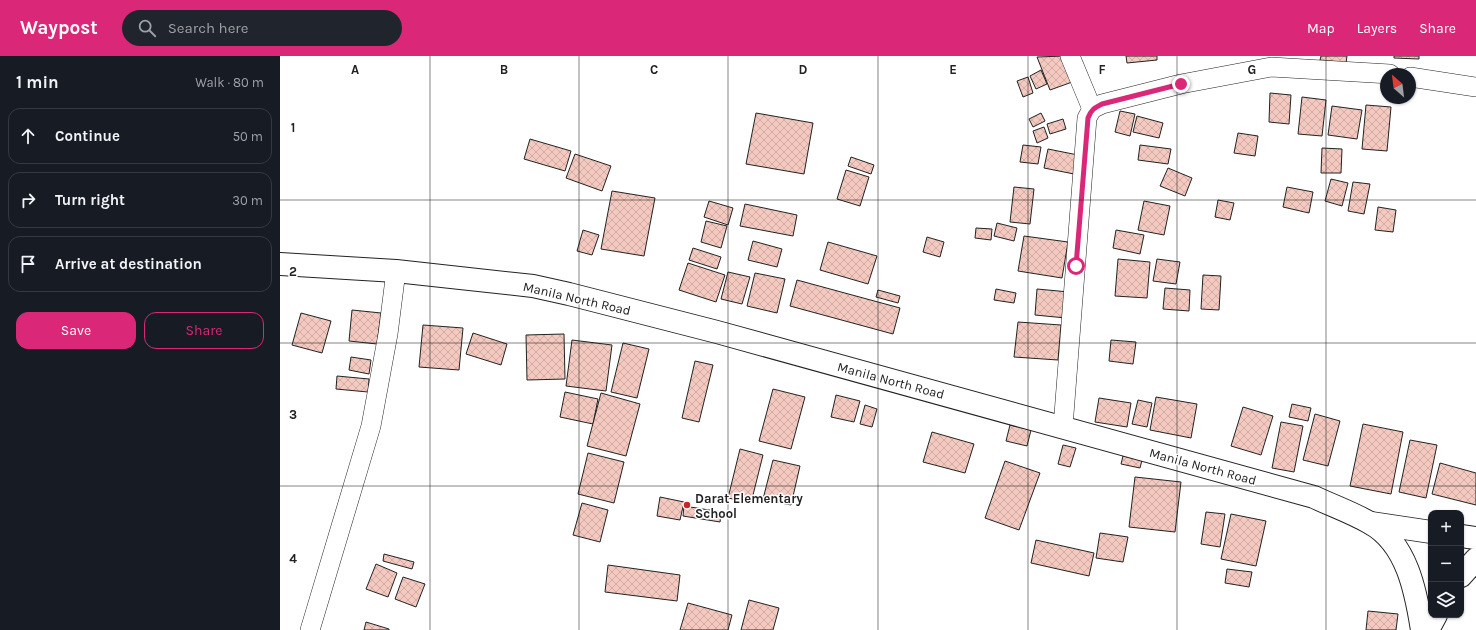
<!DOCTYPE html>
<html lang="en">
<head>
<meta charset="utf-8">
<style>
  :root { --surface:#171b24; --page:#20242c; --text:#f1f3f6; --muted:#9ea1a6; --line:#363941; --accent:#db2777 }
  body { margin:0; font-family:Karla,sans-serif; background:var(--page); color:var(--text) }
  .controls { position:absolute; right:12px; bottom:12px; display:grid; overflow:hidden; border-radius:8px; box-shadow:0 1px 3px #0004 }
  .controls button { width:36px; height:36px; display:grid; place-items:center; padding:0; border:0; border-bottom:1px solid var(--line); background:var(--surface); color:var(--text); font:20px sans-serif }
  .compass { position:absolute; left:1100px; top:12px; width:36px; height:36px; border-radius:50%; background:var(--surface); box-shadow:0 1px 3px #0004; rotate:332deg }
  .stop { position:absolute; width:12px; height:12px; margin:-9px; border:3px solid #db2777; border-radius:50%; background:#fff }
  .stop.end { background:#db2777; border-color:#fff; box-shadow:0 1px 4px #0008 }
  .list { margin:0; padding:0; list-style:none }
  h2 { display:flex; justify-content:space-between; align-items:center; height:52px; margin:0; padding:0 16px; font-size:17px }
  h2 small { font-size:13px; font-weight:400; color:var(--muted) }
  .list li { display:grid; grid-template-columns:26px 1fr auto; gap:12px; align-items:center; box-sizing:border-box; height:56px; margin:0 8px 8px; padding:0 8px; border:1px solid var(--line); border-radius:12px }
  .list b { display:block; font-size:15px; white-space:nowrap }
  .list em { font-size:13px; font-style:normal; color:var(--muted) }
  .actions { display:flex; gap:8px; padding:12px 16px }
  .actions a { flex:1; padding:9px 0; border:1px solid var(--accent); border-radius:12px; text-align:center; font-size:14px; color:var(--accent) }
  .actions .main { background:var(--accent); color:#fff }
  .icon { flex:none; width:22px; height:22px; fill:none; stroke:currentColor; stroke-width:2; stroke-linecap:round; stroke-linejoin:round }
  .map { position:relative; flex:none; width:1196px; height:574px; overflow:hidden }
  header { display:flex; align-items:center; gap:24px; box-sizing:border-box; height:56px; padding:0 20px; background:var(--accent); color:#fff }
  header strong { font-size:19px }
  nav { display:flex; gap:22px; margin-inline-start:auto; font-size:14px }
  .search { width:280px; height:36px; background:var(--page); display:flex; align-items:center; gap:10px; box-sizing:border-box; padding:0 14px; border-radius:22px; color:var(--muted); font-size:15px }
  main { display:flex }
  aside { flex:1; background:var(--surface) }
  .map>svg:first-child { display:block }
</style>
</head>
<body>
<header>
<strong>Waypost</strong>
<div class="search"><svg class="icon" aria-label="search" viewBox="0 0 24 24"><circle cx="10" cy="10" r="6"/><path d="M15 15l6 6"/></svg>Search here</div>
<nav><a>Map</a><a>Layers</a><a>Share</a></nav>
</header>
<main>
<aside>
<h2>1 min<small>Walk · 80 m</small></h2>
<ul class="list">
<li><svg class="icon" aria-label="ahead" viewBox="0 0 24 24"><path d="M12 20V5M6 11l6-6 6 6"/></svg><div><b>Continue</b></div><em>50 m</em></li>
<li><svg class="icon" aria-label="right" viewBox="0 0 24 24"><path d="M7 20v-9h11M14 6l5 5-5 5"/></svg><div><b>Turn right</b></div><em>30 m</em></li>
<li><svg class="icon" aria-label="arrive" viewBox="0 0 24 24"><path d="M6 21V4h12l-3 4 3 4H6"/></svg><div><b>Arrive at destination</b></div></li>
</ul>
<div class="actions"><a class="main">Save</a><a>Share</a></div>
</aside>
<div class="map">
<svg width="1196" height="574" viewBox="0 0 1196 574">
  <defs>
    <pattern id="building-cross-hatch" width="8" height="8" patternUnits="userSpaceOnUse"><rect width="8" height="8" fill="#f3c9c0"/><path d="M0 0l8 8M0 8l8-8" fill="none" stroke="#d0aca5"/></pattern>
  </defs>
  <rect width="100%" height="100%" fill="#fff"/>
  <g fill="url(#building-cross-hatch)" stroke="#222">
    <path d="M785 0 795 25 770 34 757 1Z"/>
    <path d="M846 0H877V4L847 7Z"/>
    <path d="M1041 0H1067L1066 7 1040 4Z"/>
    <path d="M1114 0H1139V3L1114 2Z"/>
    <path d="M761 14 767 28 756 33 750 20Z"/>
    <path d="M748 21 753 37 743 41 737 25Z"/>
    <path d="M990 37 1011 39 1009 68 989 66Z"/>
    <path d="M1022 41 1046 44 1042 80 1018 78Z"/>
    <path d="M1086 49 1111 51 1107 95 1082 93Z"/>
    <path d="M1052 50 1082 54 1077 83 1048 79Z"/>
    <path d="M840 55 855 58 850 80 835 76Z"/>
    <path d="M476 57 533 67 524 118 466 108Z"/>
    <path d="M761 57 765 65 753 71 749 63Z"/>
    <path d="M857 60 883 67 879 82 853 76Z"/>
    <path d="M783 63 786 73 770 78 767 68Z"/>
    <path d="M764 71 768 82 757 87 753 75Z"/>
    <path d="M958 77 978 80 975 100 954 97Z"/>
    <path d="M250 83 291 95 285 115 244 103Z"/>
    <path d="M743 89 761 91 758 108 740 106Z"/>
    <path d="M860 89 891 93 888 108 858 104Z"/>
    <path d="M1042 92 1062 93 1061 117H1041Z"/>
    <path d="M768 93 798 99 794 118 764 112Z"/>
    <path d="M295 98 331 110 322 135 286 122Z"/>
    <path d="M571 101 594 109 591 118 568 110Z"/>
    <path d="M888 112 912 122 905 140 880 130Z"/>
    <path d="M566 114 589 121 580 150 557 143Z"/>
    <path d="M1051 123 1068 127 1062 150 1045 145Z"/>
    <path d="M1073 126 1090 128 1084 158 1068 155Z"/>
    <path d="M734 131 754 133 750 168 730 166Z"/>
    <path d="M1007 131 1033 136 1029 157 1003 151Z"/>
    <path d="M332 135 375 142 364 200 321 193Z"/>
    <path d="M938 144 954 147 950 164 935 161Z"/>
    <path d="M429 145 453 152 448 169 424 161Z"/>
    <path d="M864 145 890 150 884 179 858 174Z"/>
    <path d="M465 148 517 159 513 180 460 170Z"/>
    <path d="M1098 151 1116 154 1113 176 1095 174Z"/>
    <path d="M426 165 447 170 441 192 421 186Z"/>
    <path d="M717 167 737 172 734 185 714 180Z"/>
    <path d="M696 172 712 173 711 184 695 182Z"/>
    <path d="M303 174 319 179 312 199 297 195Z"/>
    <path d="M836 174 864 179 860 198 833 192Z"/>
    <path d="M744 180 788 186 782 222 738 215Z"/>
    <path d="M647 181 664 186 660 201 643 196Z"/>
    <path d="M473 185 502 193 497 211 468 204Z"/>
    <path d="M548 186 597 200 588 228 540 214Z"/>
    <path d="M413 192 441 201 437 213 409 204Z"/>
    <path d="M838 203 870 206 867 242 835 240Z"/>
    <path d="M877 203 900 206 896 228 873 225Z"/>
    <path d="M408 207 445 219 436 246 399 234Z"/>
    <path d="M448 216 470 221 462 248 441 243Z"/>
    <path d="M475 217 505 223 497 257 467 250Z"/>
    <path d="M923 219 941 220 939 254 921 253Z"/>
    <path d="M517 224 620 252 613 278 510 250Z"/>
    <path d="M885 232 910 234 909 255 883 253Z"/>
    <path d="M716 233 736 237 734 247 714 244Z"/>
    <path d="M757 233 789 236 786 262 755 259Z"/>
    <path d="M598 234 620 240 618 247 596 241Z"/>
    <path d="M72 254 101 257 97 288 69 285Z"/>
    <path d="M21 257 51 265 42 297 12 289Z"/>
    <path d="M738 266 781 269 778 304 734 301Z"/>
    <path d="M143 269 183 272 179 314 139 311Z"/>
    <path d="M193 277 227 288 221 309 186 298Z"/>
    <path d="M284 278 285 323 247 324 246 279Z"/>
    <path d="M292 284 332 289 326 335 286 330Z"/>
    <path d="M831 284 856 286 853 308 829 305Z"/>
    <path d="M343 287 369 293 357 342 331 336Z"/>
    <path d="M71 301 91 304 89 318 69 314Z"/>
    <path d="M415 305 433 309 419 366 402 362Z"/>
    <path d="M57 320 89 323 88 336 56 333Z"/>
    <path d="M493 333 525 341 511 393 479 385Z"/>
    <path d="M285 336 318 343 313 368 280 361Z"/>
    <path d="M321 337 360 348 346 400 307 390Z"/>
    <path d="M556 339 580 345 574 366 551 361Z"/>
    <path d="M876 341 917 348 911 382 870 374Z"/>
    <path d="M819 342 851 347 847 371 815 366Z"/>
    <path d="M858 344 872 347 867 371 852 368Z"/>
    <path d="M1012 348 1031 352 1028 365 1009 361Z"/>
    <path d="M585 349 597 353 592 371 580 368Z"/>
    <path d="M963 351 993 360 981 399 951 390Z"/>
    <path d="M1035 358 1060 365 1048 410 1023 404Z"/>
    <path d="M1001 366 1023 370 1014 416 992 412Z"/>
    <path d="M1083 368 1123 376 1111 438 1070 430Z"/>
    <path d="M730 369 751 374 747 390 726 385Z"/>
    <path d="M652 376 694 388 685 417 643 406Z"/>
    <path d="M1130 384 1157 389 1146 442 1119 436Z"/>
    <path d="M783 389 796 392 790 411 778 408Z"/>
    <path d="M460 393 483 399 471 447 448 442Z"/>
    <path d="M308 397 344 406 334 447 298 438Z"/>
    <path d="M843 400 862 404 860 412 841 408Z"/>
    <path d="M493 404 520 410 511 449 483 443Z"/>
    <path d="M725 405 760 417 739 474 705 462Z"/>
    <path d="M1160 407 1196 417V449L1152 438Z"/>
    <path d="M855 421 901 426 895 476 849 471Z"/>
    <path d="M380 441 404 446 400 464 377 460Z"/>
    <path d="M302 447 328 454 320 486 293 479Z"/>
    <path d="M404 450 442 456 440 466 403 460Z"/>
    <path d="M926 456 945 458 940 491 921 488Z"/>
    <path d="M951 458 986 465 976 510 941 503Z"/>
    <path d="M820 477 848 481 843 506 816 502Z"/>
    <path d="M756 484 814 497 809 520 751 507Z"/>
    <path d="M104 498 134 506 132 513 103 505Z"/>
    <path d="M96 508 117 517 108 541 86 533Z"/>
    <path d="M328 509 400 519 397 545 325 536Z"/>
    <path d="M947 513 972 516 969 531 945 527Z"/>
    <path d="M123 521 145 528 136 551 115 543Z"/>
    <path d="M469 544 499 552 493 574H461Z"/>
    <path d="M408 547 452 559 448 574H400Z"/>
    <path d="M1088 555 1118 558 1116 574H1086Z"/>
    <path d="M86 566 109 573V574H84Z"/>
  </g>
  <g fill="none" stroke-linecap="round" stroke-linejoin="round">
    <g stroke="#222" stroke-width="20">
      <g id="minor">
        <path d="M790 0 812 53"/>
        <path d="M1130 21 1196 31"/>
        <path d="M783 371 807 62 812 53 822 48 901 28 991 11 1110 18"/>
        <path d="M30 574 91 370 108 278 116 215"/>
      </g>
    </g>
    <g stroke="#222" stroke-width="24">
      <g id="secondary">
        <path d="M1091 467 1151 476"/>
        <path d="M1181 480 1196 482"/>
        <path d="M1181 520 1196 503"/>
        <path d="M1148 574 1156 559"/>
      </g>
    </g>
    <g stroke="#222" stroke-width="24">
      <path id="trunk" d="M0 208 116 215 253 230 289 238 437 276 1034 441C1053 450 1073 457 1090 467 1127 487 1136 536 1142 574"/>
    </g>
    <use href="#minor" stroke="#fff" stroke-width="19"/>
    <use href="#secondary" stroke="#fff" stroke-width="22"/>
    <use href="#trunk" stroke="#fff" stroke-width="22"/>
  </g>
  <g fill="none" stroke-linecap="round" stroke-linejoin="round">
    <path stroke="#db2777" stroke-width="5" d="M796 210 808 62C811 54 814 52 822 48L901 28"/>
  </g>
  <path fill="none" stroke="#222" stroke-width="1" stroke-opacity="0.55" d="M150 0V574M299 0V574M448 0V574M598 0V574M748 0V574M897 0V574M1046 0V574M0 144H1196M0 287H1196M0 430H1196"/>
  <circle fill="#c62828" stroke="#fff" stroke-width="1.5" cx="407" cy="449" r="4"/>
  <g text-anchor="middle" stroke-width="3" stroke-linejoin="round" paint-order="stroke">
    <g font-size="13" fill="#222" stroke="#fff">
      <text transform="translate(297 242) rotate(13)" y="5">Manila North Road</text>
      <text transform="translate(611 324) rotate(15)" y="5">Manila North Road</text>
      <text transform="translate(923 410) rotate(15)" y="5">Manila North Road</text>
    </g>
    <g font-size="13" font-weight="bold" fill="#222" stroke="#fff" text-anchor="start">
      <text x="415" y="447">Darat Elementary<tspan x="415" dy="15">School</tspan></text>
    </g>
  </g>
  <g font-size="13" text-anchor="middle" font-weight="bold" fill="#222" stroke="#fff" stroke-width="3" stroke-linejoin="round" paint-order="stroke">
    <text x="75" y="18">A</text>
    <text x="224" y="18">B</text>
    <text x="374" y="18">C</text>
    <text x="523" y="18">D</text>
    <text x="673" y="18">E</text>
    <text x="822" y="18">F</text>
    <text x="972" y="18">G</text>
    <text x="13" y="76">1</text>
    <text x="13" y="220">2</text>
    <text x="13" y="363">3</text>
    <text x="13" y="507">4</text>
  </g>
</svg>
<div class="controls">
<button>+</button>
<button>−</button>
<button><svg class="icon" aria-label="layers" viewBox="0 0 24 24"><path d="M12 4l9 5-9 5-9-5zM3 14l9 5 9-5"/></svg></button>
</div>
<svg class="compass" viewBox="-18 -18 36 36"><path d="M0-13l5 13h-10z" fill="#e53935"/><path d="M0 13l5-13h-10z" fill="#9ea1a6"/></svg>
<div class="stop" style="left:796px;top:210px"></div>
<div class="stop end" style="left:901px;top:28px"></div>
</div>
</main>
</body>
</html>
